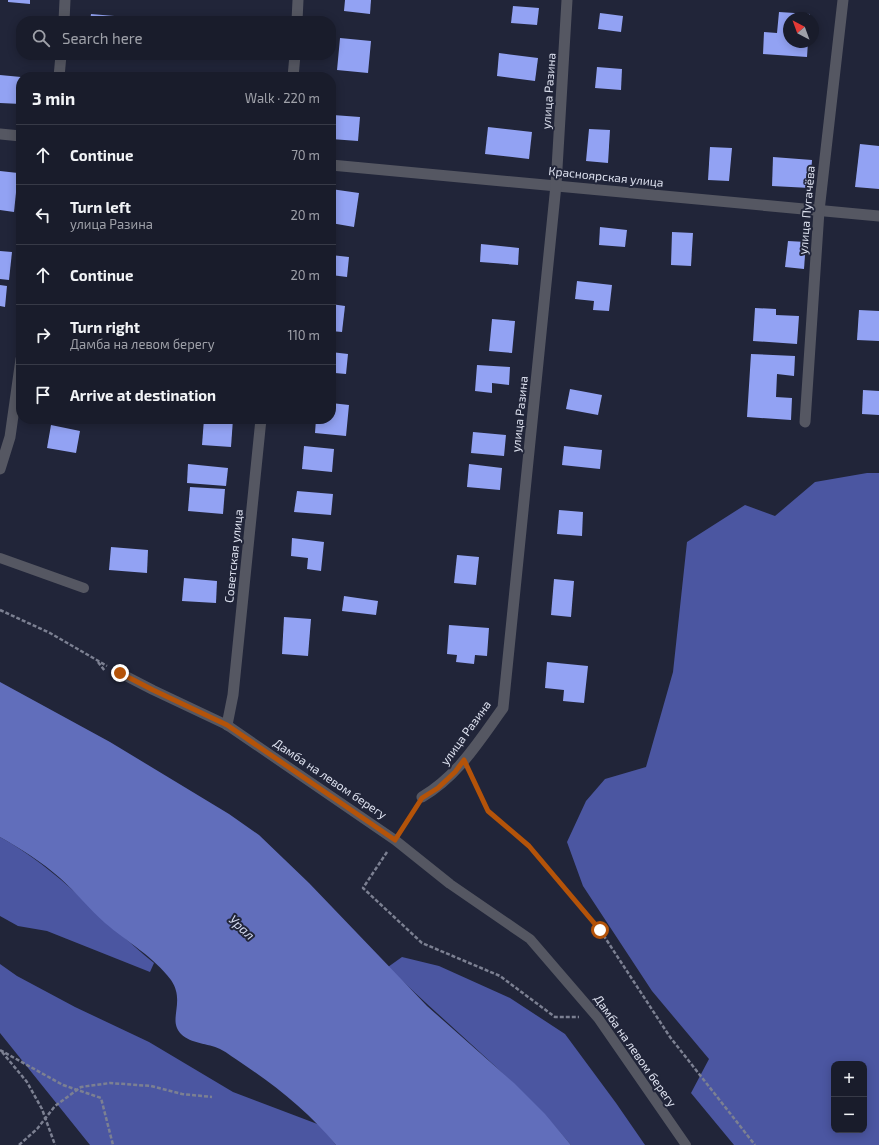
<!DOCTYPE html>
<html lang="en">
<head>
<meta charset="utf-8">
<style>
  :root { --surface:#191c2b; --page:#262937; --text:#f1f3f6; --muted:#9fa1a9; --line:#373a47 }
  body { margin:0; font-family:"Exo 2",sans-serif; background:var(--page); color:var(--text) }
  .controls { position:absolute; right:12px; bottom:12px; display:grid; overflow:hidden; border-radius:8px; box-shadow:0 2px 10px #0003 }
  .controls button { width:36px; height:36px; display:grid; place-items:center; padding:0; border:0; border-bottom:1px solid var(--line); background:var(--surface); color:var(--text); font:20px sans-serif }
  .compass { position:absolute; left:783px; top:12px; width:36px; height:36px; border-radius:50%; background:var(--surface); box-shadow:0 2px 10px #0003; rotate:319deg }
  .stop { position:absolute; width:12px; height:12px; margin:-9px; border:3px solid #b45309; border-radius:50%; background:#fff }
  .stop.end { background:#b45309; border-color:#fff; box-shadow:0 1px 4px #0008 }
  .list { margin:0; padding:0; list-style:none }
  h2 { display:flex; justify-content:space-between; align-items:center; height:52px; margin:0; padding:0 16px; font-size:17px }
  h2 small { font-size:13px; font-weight:400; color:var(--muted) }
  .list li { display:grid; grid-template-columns:26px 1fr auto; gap:12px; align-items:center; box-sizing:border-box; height:60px; padding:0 16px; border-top:1px solid var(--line) }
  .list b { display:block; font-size:15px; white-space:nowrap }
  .list p { margin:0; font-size:13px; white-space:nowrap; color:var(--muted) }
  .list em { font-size:13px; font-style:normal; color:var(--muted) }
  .icon { flex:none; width:22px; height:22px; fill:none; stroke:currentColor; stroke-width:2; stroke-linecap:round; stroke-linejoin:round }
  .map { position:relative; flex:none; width:879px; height:1145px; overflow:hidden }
  .search { position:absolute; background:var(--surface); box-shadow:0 2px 10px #0003; left:16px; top:16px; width:320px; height:44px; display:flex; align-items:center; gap:10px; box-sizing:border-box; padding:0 14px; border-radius:16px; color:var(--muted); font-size:15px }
  .panel { position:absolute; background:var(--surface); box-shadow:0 2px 10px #0003; left:16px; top:72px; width:320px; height:352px; border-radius:16px }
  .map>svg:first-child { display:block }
</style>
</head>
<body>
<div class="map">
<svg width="879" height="1145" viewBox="0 0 879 1145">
  <rect width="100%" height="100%" fill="#212539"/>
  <g fill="#4b56a1" fill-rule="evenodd">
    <path d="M867 473H879V1145H734L691 1093 709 1059 652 991 583 886 567 842 586 801 605 779 646 767 673 672 687 542 745 505 775 516 815 482ZM834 1064H864V1130H834Z"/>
    <path d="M0 837C59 869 102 921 154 963L150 972 47 931 18 926 0 916Z"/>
    <path d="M402 957 439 966 510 998 565 1034 616 1103 645 1145H571C516 1079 449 1027 388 967Z"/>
    <path d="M0 964 17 976 75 1007 149 1042 233 1092 320 1125 336 1145H90L0 1033Z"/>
  </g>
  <path fill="#616ebb" d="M0 682 110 742 229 814 259 835 309 883 427 1006 514 1083 545 1114 571 1145H336C310 1113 277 1087 243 1064 235 1059 228 1053 220 1049 208 1043 191 1044 181 1034 167 1020 186 1002 171 980 154 957 126 941 105 923 89 909 76 892 60 878 42 862 21 849 0 837Z"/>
  <g fill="#92a2f3">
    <path d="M8 0H30V4L8 2Z"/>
    <path d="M345 0H371L370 14 344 11Z"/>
    <path d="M513 6 539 8 537 25 511 23Z"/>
    <path d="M779 12 810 14V18H789V42H808L807 57 763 54 764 32 777 33Z"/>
    <path d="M600 13 623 16 621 32 598 29Z"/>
    <path d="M91 14 126 17V21H90Z"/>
    <path d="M340 38 371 41 368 73 337 70Z"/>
    <path d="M499 53 538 58 535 81 497 76Z"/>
    <path d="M597 67 622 69 621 90 595 88Z"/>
    <path d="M0 75 21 77V104L0 103Z"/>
    <path d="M333 115 360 117 358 141 331 139Z"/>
    <path d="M488 127 532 132 529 159 485 154Z"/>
    <path d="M589 129 610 130 608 163 586 161Z"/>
    <path d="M860 144 879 146V189L855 187Z"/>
    <path d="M710 147 732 148 729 181 708 180Z"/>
    <path d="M773 157 812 160 810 188 772 186Z"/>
    <path d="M0 171 18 173 14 212 0 210Z"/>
    <path d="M331 189 359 193 354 227 331 223Z"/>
    <path d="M600 227 627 230 625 247 599 245Z"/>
    <path d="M672 232 693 233 691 266 671 265Z"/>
    <path d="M788 241 806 242 804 269 785 267Z"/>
    <path d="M481 244 519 248 518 265 480 262Z"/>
    <path d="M0 251 12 252 9 280 0 279Z"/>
    <path d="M331 255 349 257 347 277 331 275Z"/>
    <path d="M577 281 612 285 609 311 593 310 594 301 575 299Z"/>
    <path d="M0 285 7 286 5 307 0 306Z"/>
    <path d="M331 304 345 306 342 332 331 331Z"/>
    <path d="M755 308 776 309V315L799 316 797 344 753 341Z"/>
    <path d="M859 310 879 311V341L857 340Z"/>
    <path d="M492 319 515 321 512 353 489 351Z"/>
    <path d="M331 352 348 354 346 374 335 373 334 385H331Z"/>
    <path d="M751 354 795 356 794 376 777 374 776 397 792 398 791 420 747 417Z"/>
    <path d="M477 365 510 367 509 385 492 383V393L475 391Z"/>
    <path d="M570 389 602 395 598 415 566 409Z"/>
    <path d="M863 390 879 391V415L862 414Z"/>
    <path d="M331 403 349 405 346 436 315 433 316 419H331Z"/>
    <path d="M204 419H233L231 447 202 445Z"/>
    <path d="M51 425 80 431 76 453 47 448Z"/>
    <path d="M473 432 506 435 504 456 471 453Z"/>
    <path d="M304 446 334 449 332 472 302 469Z"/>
    <path d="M564 446 602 450 600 469 562 465Z"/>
    <path d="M188 464 228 468 226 486 187 483Z"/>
    <path d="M469 464 502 468 500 490 467 487Z"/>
    <path d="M190 487 225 489 223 514 188 511Z"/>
    <path d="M297 491 333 494 331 515 294 512Z"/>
    <path d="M559 510 583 512 582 536 557 534Z"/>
    <path d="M292 538 324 542 321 571 307 569 308 558 291 556Z"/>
    <path d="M111 547 148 550 147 573 109 570Z"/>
    <path d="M457 555 479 557 476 585 454 583Z"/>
    <path d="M184 578 217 581 216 603 182 601Z"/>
    <path d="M554 579 574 581 571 617 551 615Z"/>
    <path d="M344 596 378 601 376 615 342 611Z"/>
    <path d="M284 617 311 619 308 656 282 654Z"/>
    <path d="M449 625 489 628 487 656 475 655 474 664 456 662 457 655 447 654Z"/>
    <path d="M547 662 588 666 584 703 563 701 564 690 545 688Z"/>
  </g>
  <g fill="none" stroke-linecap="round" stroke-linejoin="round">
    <g stroke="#7c8092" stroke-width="2.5" stroke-dasharray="4 2" stroke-linecap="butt">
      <path d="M0 610 50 633 107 666"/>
      <path d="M98 662 105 671"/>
      <path d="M471 775 488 811 529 846 600 930 670 1037 755 1145"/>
      <path d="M403 827 414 810"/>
      <path d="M387 852 363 888 422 943 500 976 555 1017H579"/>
      <path d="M0 1050 63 1085 101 1098 113 1145"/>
      <path d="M2 1052 27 1082 42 1109 55 1145"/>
      <path d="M19 1145 37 1129 55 1106 81 1087 110 1083 151 1086 182 1094 212 1097"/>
    </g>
    <g stroke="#555762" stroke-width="10">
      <path d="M0 558 84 588"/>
      <path d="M120 673 153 690 227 725 395 840 450 884 530 939 598 1018 686 1145"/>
    </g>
    <g stroke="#555762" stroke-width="11">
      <path d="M64 21 65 0"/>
      <path d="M297 21 298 0"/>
      <path d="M59 77 61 55"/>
      <path d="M293 77 295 55"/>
      <path d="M0 134 21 136"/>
      <path d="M331 165 879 216"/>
      <path d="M805 422 819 211 843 0"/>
      <path d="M0 469 10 437 21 359"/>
      <path d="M227 725 233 695 261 419"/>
      <path d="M422 797C458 776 479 741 503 708L556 185 567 0"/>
    </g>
  </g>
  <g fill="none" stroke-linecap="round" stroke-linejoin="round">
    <path stroke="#b45309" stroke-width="5" d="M120 673 153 690 227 725 395 840 422 798 438 788 455 772 464 760 488 811 529 846 600 930"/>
  </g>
  <g text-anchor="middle" stroke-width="4" stroke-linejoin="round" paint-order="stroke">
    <g font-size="12" fill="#dde1ef" stroke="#212539">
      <text transform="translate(549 91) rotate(-86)" y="4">улица Разина</text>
      <text transform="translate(606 177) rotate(6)" y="4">Красноярская улица</text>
      <text transform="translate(807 210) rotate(-85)" y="4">улица Пугачёва</text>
      <text transform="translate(520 414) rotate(-84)" y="4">улица Разина</text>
      <text transform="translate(234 556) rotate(-84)" y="4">Советская улица</text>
      <text transform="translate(466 733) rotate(-54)" y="4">улица Разина</text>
      <text transform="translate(330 779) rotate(34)" y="4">Дамба на левом берегу</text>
      <text transform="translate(635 1051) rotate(55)" y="4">Дамба на левом берегу</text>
    </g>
    <g font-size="13" font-style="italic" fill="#d2d8ed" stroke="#212539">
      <text transform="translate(242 927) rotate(43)" y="5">Урал</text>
    </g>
  </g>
</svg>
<div class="controls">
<button>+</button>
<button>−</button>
</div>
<svg class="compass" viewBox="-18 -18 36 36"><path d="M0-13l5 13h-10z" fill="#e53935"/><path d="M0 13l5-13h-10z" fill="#9fa1a9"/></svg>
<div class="stop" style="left:600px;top:930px"></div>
<div class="stop end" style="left:120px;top:673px"></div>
<div class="search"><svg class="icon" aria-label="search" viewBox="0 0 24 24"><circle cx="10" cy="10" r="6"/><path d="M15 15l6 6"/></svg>Search here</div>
<section class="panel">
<h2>3 min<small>Walk · 220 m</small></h2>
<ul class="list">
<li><svg class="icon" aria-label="ahead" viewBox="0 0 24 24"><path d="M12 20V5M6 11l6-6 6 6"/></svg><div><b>Continue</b></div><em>70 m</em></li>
<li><svg class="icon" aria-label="left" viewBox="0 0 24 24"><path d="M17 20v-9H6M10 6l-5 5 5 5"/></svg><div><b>Turn left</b><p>улица Разина</p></div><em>20 m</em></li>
<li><svg class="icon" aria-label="ahead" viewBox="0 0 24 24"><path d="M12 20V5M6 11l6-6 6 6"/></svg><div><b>Continue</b></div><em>20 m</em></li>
<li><svg class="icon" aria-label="right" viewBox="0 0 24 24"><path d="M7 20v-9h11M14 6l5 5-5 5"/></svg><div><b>Turn right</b><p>Дамба на левом берегу</p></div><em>110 m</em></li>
<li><svg class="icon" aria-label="arrive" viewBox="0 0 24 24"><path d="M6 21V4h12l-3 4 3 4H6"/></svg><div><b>Arrive at destination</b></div></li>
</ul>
</section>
</div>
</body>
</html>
